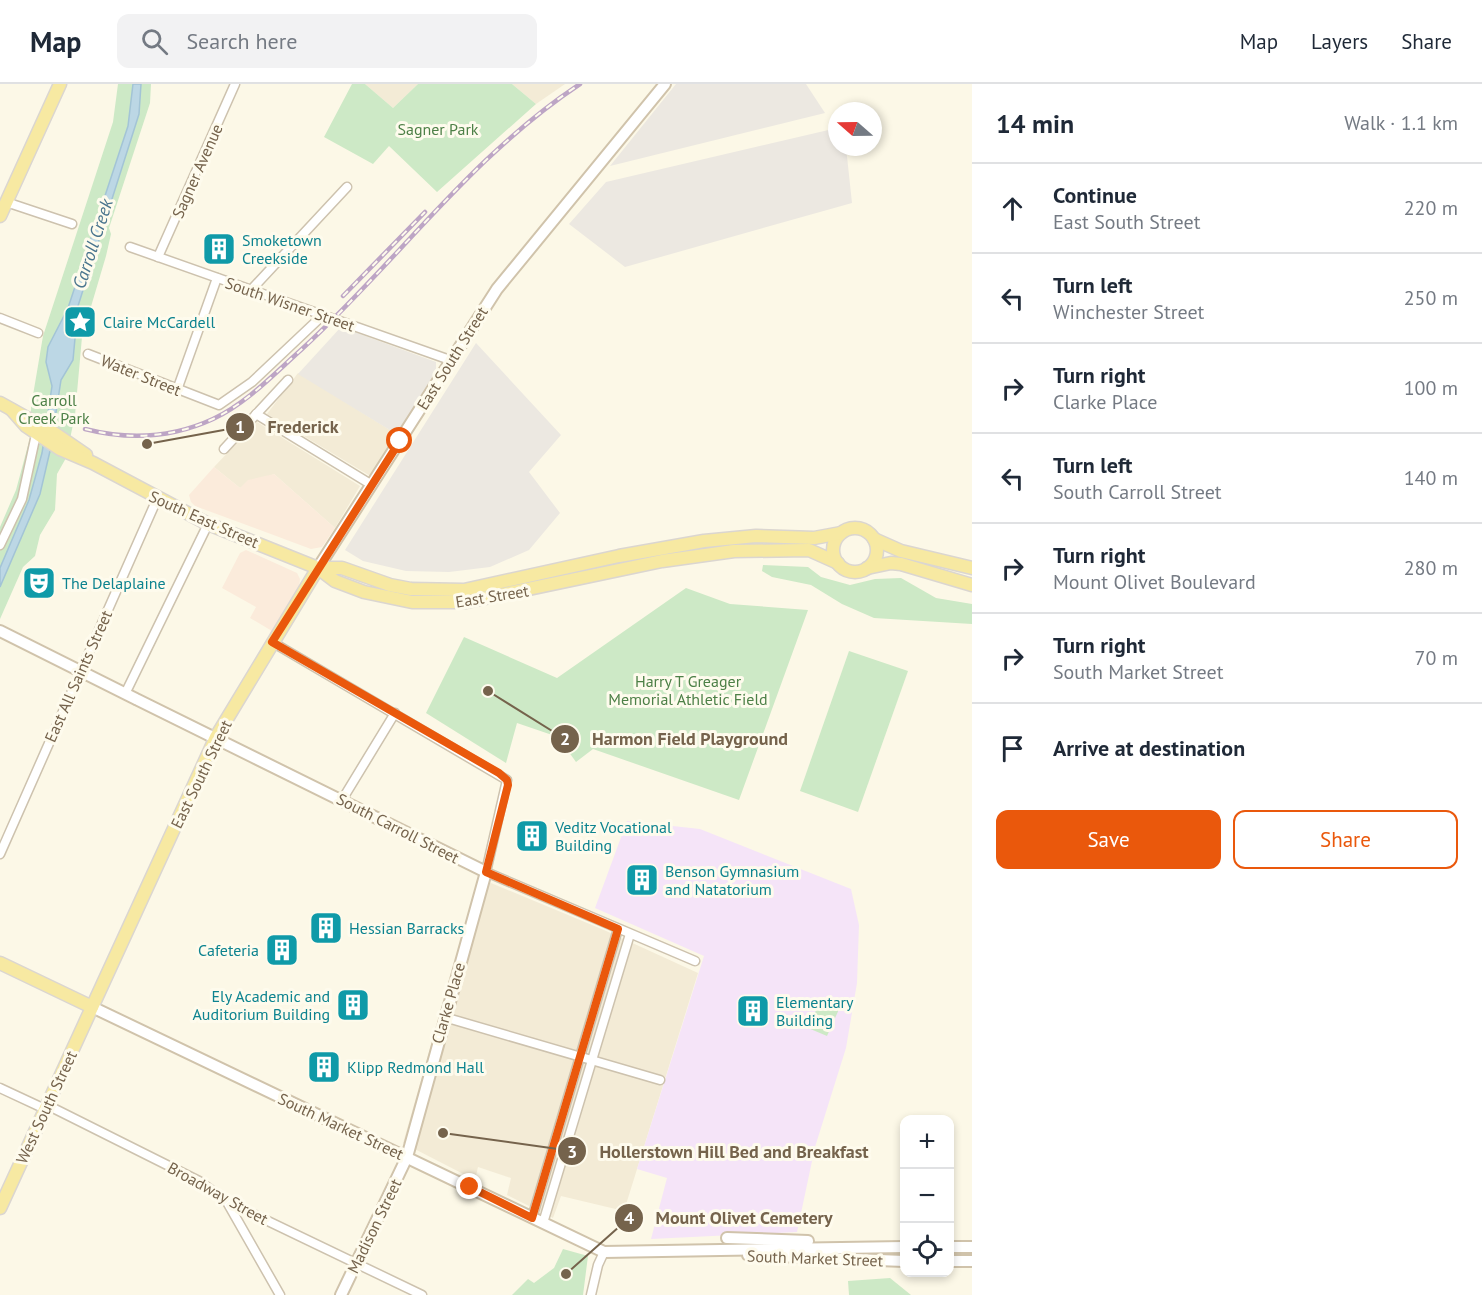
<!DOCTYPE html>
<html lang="en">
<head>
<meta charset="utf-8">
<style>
  :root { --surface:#fff; --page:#f2f2f3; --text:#1f2937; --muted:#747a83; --line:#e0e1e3; --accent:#ea580c }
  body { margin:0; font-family:"PT Sans",sans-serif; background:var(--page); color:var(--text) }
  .controls { position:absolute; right:18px; bottom:18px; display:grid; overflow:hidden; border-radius:12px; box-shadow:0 3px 9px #0003 }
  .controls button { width:54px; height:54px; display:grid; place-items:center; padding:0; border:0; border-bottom:2px solid var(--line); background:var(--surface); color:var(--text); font:30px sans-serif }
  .compass { position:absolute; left:828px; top:18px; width:54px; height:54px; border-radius:50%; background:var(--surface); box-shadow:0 3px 9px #0003; rotate:290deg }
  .stop { position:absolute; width:18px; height:18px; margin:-14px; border:4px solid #ea580c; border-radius:50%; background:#fff }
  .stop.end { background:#ea580c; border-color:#fff; box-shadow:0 2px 6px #0008 }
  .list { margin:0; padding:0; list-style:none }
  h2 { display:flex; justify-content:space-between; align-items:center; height:78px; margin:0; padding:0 24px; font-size:26px }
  h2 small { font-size:20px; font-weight:400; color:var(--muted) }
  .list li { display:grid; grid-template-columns:39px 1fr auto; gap:18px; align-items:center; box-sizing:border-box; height:90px; padding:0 24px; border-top:2px solid var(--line) }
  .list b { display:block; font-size:22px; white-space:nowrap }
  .list p { margin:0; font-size:20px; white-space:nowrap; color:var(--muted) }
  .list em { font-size:20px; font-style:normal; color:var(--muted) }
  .actions { display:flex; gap:12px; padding:18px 24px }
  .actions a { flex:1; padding:14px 0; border:2px solid var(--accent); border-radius:12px; text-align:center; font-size:21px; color:var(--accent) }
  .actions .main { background:var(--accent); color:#fff }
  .icon { flex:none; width:33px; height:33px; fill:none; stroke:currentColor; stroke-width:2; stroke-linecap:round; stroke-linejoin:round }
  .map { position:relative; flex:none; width:972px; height:1211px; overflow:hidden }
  header { display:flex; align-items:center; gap:36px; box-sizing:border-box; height:84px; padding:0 30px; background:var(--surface); border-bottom:2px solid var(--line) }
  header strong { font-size:28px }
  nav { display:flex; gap:33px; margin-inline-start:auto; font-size:21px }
  .search { width:420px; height:54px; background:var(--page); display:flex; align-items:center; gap:15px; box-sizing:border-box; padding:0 21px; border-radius:12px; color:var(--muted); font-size:22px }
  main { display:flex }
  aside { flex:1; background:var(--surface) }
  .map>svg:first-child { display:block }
</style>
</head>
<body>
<header>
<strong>Map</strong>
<div class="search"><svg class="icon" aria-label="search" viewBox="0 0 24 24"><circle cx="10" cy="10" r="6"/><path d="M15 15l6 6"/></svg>Search here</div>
<nav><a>Map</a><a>Layers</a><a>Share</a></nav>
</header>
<main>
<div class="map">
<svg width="972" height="1211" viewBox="0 0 972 1211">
  <rect width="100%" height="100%" fill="#fcf8e7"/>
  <g fill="#f3ebd6">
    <path d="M365 0H418L393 24Z"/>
    <path d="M512 0H565L536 20Z"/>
    <path d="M298 289 398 351 372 393 267 330Z"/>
    <path d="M257 338 360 402 335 444 274 390 240 404 214 383Z"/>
    <path d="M479 794 604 846 698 889 624 1127 561 1112 553 1134 507 1111 511 1094 478 1083 475 1096 403 1059Z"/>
  </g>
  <g fill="#fbebdb">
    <path d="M214 383 240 404 248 396 274 390 335 444 322 463 311 465 195 422 191 418 189 411Z"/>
    <path d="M246 466 297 489 300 495 299 504 272 547 250 534 256 523 222 504 240 469Z"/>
  </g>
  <g fill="#ece8e1">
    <path d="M676 0H806L825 29 610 82Z"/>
    <path d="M837 44V63H846L852 119 625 183 569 140 606 98Z"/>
    <path d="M341 243 436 278V289L398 351 298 290Z"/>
    <path d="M476 259 561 351 529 388 560 429 529 466 490 483 449 488 406 487 363 477 345 466Z"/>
  </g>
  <path fill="#f5e4f8" d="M627 737 700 745 851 805 859 841 857 899 846 964 815 1063 797 1148 651 1155 667 1094 637 1085 704 872 595 824Z"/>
  <g fill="#cde9c6">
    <path d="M118 0H151L150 19 109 144 111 150 106 172 82 253 75 331 66 374 57 390 55 426 40 451 35 472 23 483 0 535V443L16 406 30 354 31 323 43 252 113 38Z"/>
    <path d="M352 0H365L393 24 418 0H512L536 20 437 108 389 62 373 80 324 53Z"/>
    <path d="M763 481 808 483 821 493 850 501 875 495 901 494 936 514 972 520V540L874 534 842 520 811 501 772 493 762 487Z"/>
    <path d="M686 504 730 520 808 526 739 716 593 665 576 678 558 653 517 639 506 679 426 629 464 553 557 594Z"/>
    <path d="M849 567 908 587 858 728 800 707Z"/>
    <path d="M821 915 840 923 827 952 808 944Z"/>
    <path d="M563 1165 588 1172 583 1211H512L528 1195 534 1199 554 1184Z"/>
    <path d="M890 1194 911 1211H849L848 1197Z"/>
  </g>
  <path fill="#bcd7e5" stroke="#a3c4d6" stroke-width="1.5" d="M133 0H141L139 30 78 222 73 276 61 296 50 367 40 410 0 503V484L29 416 42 369 52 302 46 278 48 263 68 224 128 42Z"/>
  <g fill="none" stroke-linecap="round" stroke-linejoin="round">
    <g stroke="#cdc2ae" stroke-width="11">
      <g id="street">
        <path d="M6 118 72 140"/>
        <path d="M130 163 450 276"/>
        <path d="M158 173 235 0"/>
        <path d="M251 206 347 103"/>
        <path d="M0 234 38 249"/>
        <path d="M88 270 219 321 252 298 323 231"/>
        <path d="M177 306 217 194"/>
        <path d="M256 330 372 401"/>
        <path d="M224 365 288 296"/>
        <path d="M0 461 22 415 35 355"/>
        <path d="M272 558 507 696 486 788 695 877"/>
        <path d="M125 610 208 440"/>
        <path d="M342 716 395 629"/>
        <path d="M0 770 157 415"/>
        <path d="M444 933 660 996"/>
        <path d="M0 1004 45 1025"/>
        <path d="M47 1021 199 1097 226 1117 422 1211"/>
        <path d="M227 1118 280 1211"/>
        <path d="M532 1134 618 845"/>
        <path d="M543 1139 630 850"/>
        <path d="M591 1211 598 1181 604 1168"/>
      </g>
    </g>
    <g stroke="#d0c3ab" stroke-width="14">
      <g id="secondary">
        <path d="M318 484 497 205 665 0"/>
        <path d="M0 547 136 615"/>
        <path d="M138 616 486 788 407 1073 341 1211"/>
        <path d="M92 923 604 1168 904 1163"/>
        <path d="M727 1154 808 1157"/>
        <path d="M950 1163H972"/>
        <path d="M748 1171 904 1177"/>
        <path d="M950 1177H972"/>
      </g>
    </g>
    <g stroke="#dbd6d0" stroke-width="15">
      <g id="primary">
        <path d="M0 132 60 0"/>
        <path d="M0 319 54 349 86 371"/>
        <path d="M12 326 26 342 60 365 93 379 208 440 318 484 335 497 364 508 412 518H466L662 477 734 467 809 466 838 479"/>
        <circle cx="855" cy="466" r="22"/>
        <path d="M874 455 901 467 972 484"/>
        <path d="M318 484H342L390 501 411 505 464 506 619 472 704 457 756 452 814 454 841 449"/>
        <path d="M867 484 891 479 901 480 972 501"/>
        <path d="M0 879 92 923"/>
        <path d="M0 1124 216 653 318 484"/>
      </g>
    </g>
    <use href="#street" stroke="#fff" stroke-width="8"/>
    <use href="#secondary" stroke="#fff" stroke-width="10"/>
    <use href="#primary" stroke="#f7e9a2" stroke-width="12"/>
    <g stroke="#bda5c5" stroke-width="4.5">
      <g id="rail">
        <path d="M343 212 425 128"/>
        <path d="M85 345C128 356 172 354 213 335 247 319 274 290 302 265 396 179 472 71 580 0"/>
      </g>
    </g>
    <use href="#rail" stroke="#fefbed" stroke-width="2" stroke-dasharray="7" stroke-linecap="butt"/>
  </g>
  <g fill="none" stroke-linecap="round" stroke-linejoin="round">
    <path stroke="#ea580c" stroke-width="8" d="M400 357 272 558 499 689 507 696 508 701 486 788 618 845 532 1134 470 1103"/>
  </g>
  <defs>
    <g id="building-square" transform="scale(1.725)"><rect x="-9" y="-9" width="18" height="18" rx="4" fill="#0f9aa8" stroke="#fefbed"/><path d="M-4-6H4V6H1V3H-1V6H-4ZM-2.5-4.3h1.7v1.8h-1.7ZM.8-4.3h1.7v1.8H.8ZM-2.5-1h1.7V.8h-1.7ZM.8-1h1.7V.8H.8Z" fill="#fff"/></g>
    <g id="sight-square" transform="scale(1.725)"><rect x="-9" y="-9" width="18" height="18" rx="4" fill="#0f9aa8" stroke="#fefbed"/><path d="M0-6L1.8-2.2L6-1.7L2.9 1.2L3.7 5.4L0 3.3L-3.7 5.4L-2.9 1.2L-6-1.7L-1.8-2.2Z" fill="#fff"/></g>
    <g id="theatre-square" transform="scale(1.725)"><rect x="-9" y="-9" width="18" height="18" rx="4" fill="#0f9aa8" stroke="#fefbed"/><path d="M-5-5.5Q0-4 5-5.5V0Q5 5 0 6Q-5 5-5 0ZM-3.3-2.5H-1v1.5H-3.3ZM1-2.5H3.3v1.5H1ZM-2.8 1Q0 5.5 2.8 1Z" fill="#fff"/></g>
  </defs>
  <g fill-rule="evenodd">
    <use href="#building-square" x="219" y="165"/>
    <use href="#sight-square" x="80" y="238"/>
    <use href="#theatre-square" x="39" y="499"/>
    <use href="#building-square" x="532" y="752"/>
    <use href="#building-square" x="642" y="796"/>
    <use href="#building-square" x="326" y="844"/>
    <use href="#building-square" x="282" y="866"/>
    <use href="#building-square" x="353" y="921"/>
    <use href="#building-square" x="753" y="927"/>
    <use href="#building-square" x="324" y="983"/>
  </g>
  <g text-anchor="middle" stroke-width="6" stroke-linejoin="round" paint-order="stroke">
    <g font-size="16" fill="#4d8047" stroke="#fefbed">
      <text x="438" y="51">Sagner Park</text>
      <text x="54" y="322">Carroll<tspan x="54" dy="18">Creek Park</tspan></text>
      <text x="688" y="603">Harry T Greager<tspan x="688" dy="18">Memorial Athletic Field</tspan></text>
    </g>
    <g font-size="16" fill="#75634c" stroke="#fefbed">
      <text transform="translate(197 87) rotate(-66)" y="6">Sagner Avenue</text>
      <text transform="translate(290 220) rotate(19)" y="6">South Wisner Street</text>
      <text transform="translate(452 274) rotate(-58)" y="6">East South Street</text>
      <text transform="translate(141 291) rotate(22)" y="6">Water Street</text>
      <text transform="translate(204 435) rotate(24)" y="6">South East Street</text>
      <text transform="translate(492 512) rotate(-9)" y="6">East Street</text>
      <text transform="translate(78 592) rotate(-66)" y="6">East All Saints Street</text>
      <text transform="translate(201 690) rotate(-64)" y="6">East South Street</text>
      <text transform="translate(398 744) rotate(27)" y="6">South Carroll Street</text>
      <text transform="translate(448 919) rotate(-74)" y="6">Clarke Place</text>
      <text transform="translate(46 1023) rotate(-65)" y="6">West South Street</text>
      <text transform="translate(341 1042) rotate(25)" y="6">South Market Street</text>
      <text transform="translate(218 1109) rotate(29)" y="6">Broadway Street</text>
      <text transform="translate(374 1142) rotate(-64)" y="6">Madison Street</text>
      <text transform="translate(815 1174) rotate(2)" y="6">South Market Street</text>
    </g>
    <g font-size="16" fill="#0d838f" stroke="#fefbed" text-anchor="start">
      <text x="242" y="162">Smoketown<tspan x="242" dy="18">Creekside</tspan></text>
      <text x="103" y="244">Claire McCardell</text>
      <text x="62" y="505">The Delaplaine</text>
      <text x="555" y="749">Veditz Vocational<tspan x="555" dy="18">Building</tspan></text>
      <text x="665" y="793">Benson Gymnasium<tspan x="665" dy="18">and Natatorium</tspan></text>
      <text x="349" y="850">Hessian Barracks</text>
      <text x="259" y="872" text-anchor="end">Cafeteria</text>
      <text x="330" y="918" text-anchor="end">Ely Academic and<tspan x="330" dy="18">Auditorium Building</tspan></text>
      <text x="776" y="924">Elementary<tspan x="776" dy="18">Building</tspan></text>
      <text x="347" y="989">Klipp Redmond Hall</text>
    </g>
    <g font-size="18" font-style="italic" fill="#4a758e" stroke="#fefbed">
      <text transform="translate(93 160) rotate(-72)" y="6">Carroll Creek</text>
    </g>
  </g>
  <path fill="none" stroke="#75634c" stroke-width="2" d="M147 360L240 343M488 607L565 655M443 1049L572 1067M566 1190L629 1134"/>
  <g fill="#75634c" stroke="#fefbed" stroke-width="2">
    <circle cx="147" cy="360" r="6"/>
    <circle cx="488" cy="607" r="6"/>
    <circle cx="443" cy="1049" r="6"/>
    <circle cx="566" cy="1190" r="6"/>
    <circle cx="240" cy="343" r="15"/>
    <circle cx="565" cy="655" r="15"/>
    <circle cx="572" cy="1067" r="15"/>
    <circle cx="629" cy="1134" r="15"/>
  </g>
  <g font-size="18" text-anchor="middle" font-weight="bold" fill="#fff">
    <text x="240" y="349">1</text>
    <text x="565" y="661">2</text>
    <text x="572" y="1074">3</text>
    <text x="629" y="1140">4</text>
  </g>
  <g font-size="18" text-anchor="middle" font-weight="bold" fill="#75634c" stroke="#fefbed" stroke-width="6" stroke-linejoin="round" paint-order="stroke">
    <text x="303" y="349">Frederick</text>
    <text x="690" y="661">Harmon Field Playground</text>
    <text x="734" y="1074">Hollerstown Hill Bed and Breakfast</text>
    <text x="744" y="1140">Mount Olivet Cemetery</text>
  </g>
</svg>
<div class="controls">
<button>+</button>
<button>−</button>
<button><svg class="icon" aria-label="locate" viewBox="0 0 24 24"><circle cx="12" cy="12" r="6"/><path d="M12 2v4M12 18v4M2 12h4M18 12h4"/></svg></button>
</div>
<svg class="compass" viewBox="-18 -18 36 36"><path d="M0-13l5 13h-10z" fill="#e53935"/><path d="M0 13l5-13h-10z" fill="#747a83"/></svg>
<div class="stop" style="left:400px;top:357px"></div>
<div class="stop end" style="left:470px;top:1103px"></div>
</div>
<aside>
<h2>14 min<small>Walk · 1.1 km</small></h2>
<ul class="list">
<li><svg class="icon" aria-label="ahead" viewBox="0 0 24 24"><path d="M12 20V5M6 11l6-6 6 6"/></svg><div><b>Continue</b><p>East South Street</p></div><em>220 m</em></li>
<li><svg class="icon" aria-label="left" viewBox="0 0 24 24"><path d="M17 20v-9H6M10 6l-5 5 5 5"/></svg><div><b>Turn left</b><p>Winchester Street</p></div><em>250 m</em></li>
<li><svg class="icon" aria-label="right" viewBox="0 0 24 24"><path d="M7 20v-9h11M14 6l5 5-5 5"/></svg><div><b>Turn right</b><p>Clarke Place</p></div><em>100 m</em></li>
<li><svg class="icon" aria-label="left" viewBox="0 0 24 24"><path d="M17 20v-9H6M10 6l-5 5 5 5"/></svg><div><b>Turn left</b><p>South Carroll Street</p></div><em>140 m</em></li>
<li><svg class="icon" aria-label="right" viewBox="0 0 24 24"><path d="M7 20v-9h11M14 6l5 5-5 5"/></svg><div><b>Turn right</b><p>Mount Olivet Boulevard</p></div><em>280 m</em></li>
<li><svg class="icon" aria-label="right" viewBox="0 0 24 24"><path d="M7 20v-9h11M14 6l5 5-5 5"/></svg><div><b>Turn right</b><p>South Market Street</p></div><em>70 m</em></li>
<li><svg class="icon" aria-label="arrive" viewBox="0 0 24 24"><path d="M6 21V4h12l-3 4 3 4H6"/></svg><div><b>Arrive at destination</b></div></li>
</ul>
<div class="actions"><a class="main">Save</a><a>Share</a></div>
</aside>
</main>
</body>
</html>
